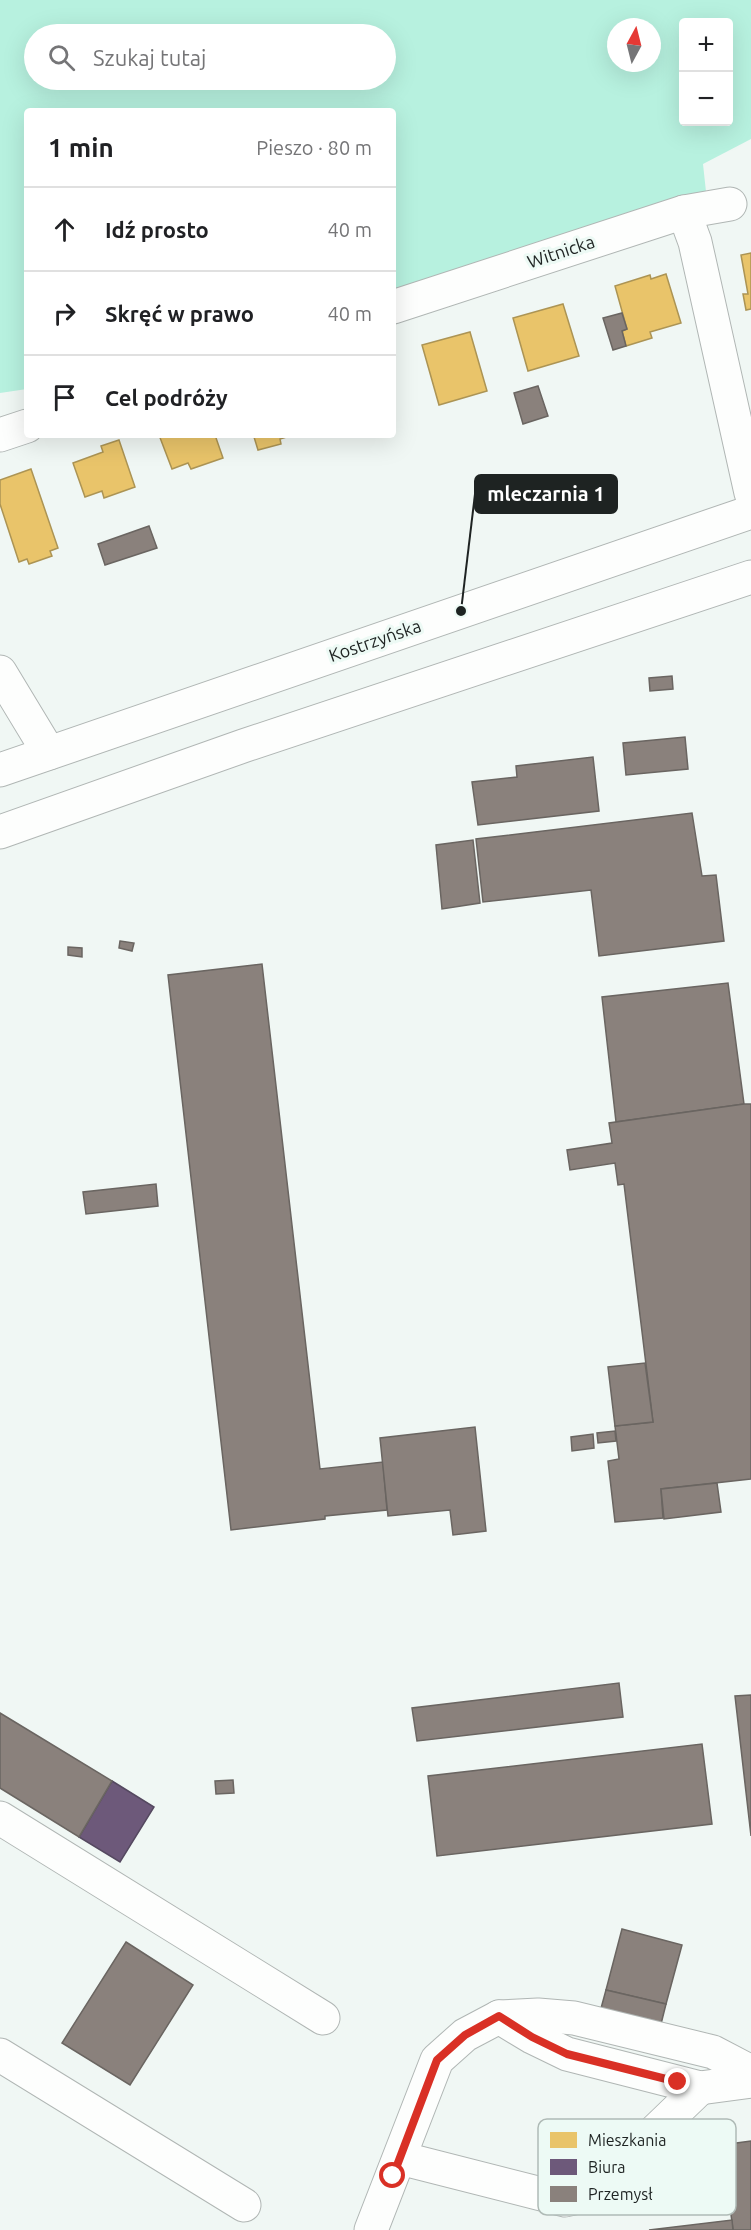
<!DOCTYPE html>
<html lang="pl">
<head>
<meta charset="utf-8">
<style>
  :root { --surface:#fff; --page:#f6f6f6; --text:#202124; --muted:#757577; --line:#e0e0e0 }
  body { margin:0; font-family:Ubuntu,sans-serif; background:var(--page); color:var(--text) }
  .controls { position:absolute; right:18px; top:18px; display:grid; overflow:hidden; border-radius:6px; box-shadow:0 6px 24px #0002 }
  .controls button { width:54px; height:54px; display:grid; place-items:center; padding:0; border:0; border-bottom:2px solid var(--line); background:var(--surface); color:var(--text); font:30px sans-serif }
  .compass { position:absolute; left:607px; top:18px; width:54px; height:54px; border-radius:50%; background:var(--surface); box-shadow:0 6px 24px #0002; rotate:7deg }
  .stop { position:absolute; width:18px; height:18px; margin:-14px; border:4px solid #d93025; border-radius:50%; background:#fff }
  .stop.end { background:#d93025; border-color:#fff; box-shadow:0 2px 6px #0008 }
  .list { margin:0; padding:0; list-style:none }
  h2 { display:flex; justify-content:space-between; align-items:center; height:78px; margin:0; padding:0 24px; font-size:26px }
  h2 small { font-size:20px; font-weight:400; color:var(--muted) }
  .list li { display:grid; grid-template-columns:39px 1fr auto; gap:18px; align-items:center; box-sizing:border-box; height:84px; padding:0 24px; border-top:2px solid var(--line) }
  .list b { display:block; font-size:22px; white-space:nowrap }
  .list em { font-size:20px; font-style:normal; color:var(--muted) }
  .icon { flex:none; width:33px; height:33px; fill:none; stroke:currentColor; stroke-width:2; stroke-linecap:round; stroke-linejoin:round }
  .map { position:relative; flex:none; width:751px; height:2230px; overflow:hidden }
  .search { position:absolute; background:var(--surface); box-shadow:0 6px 24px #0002; left:24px; top:24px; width:372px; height:66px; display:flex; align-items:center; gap:15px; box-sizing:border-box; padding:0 21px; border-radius:33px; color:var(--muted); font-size:22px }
  .panel { position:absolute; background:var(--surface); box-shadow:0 6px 24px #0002; left:24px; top:108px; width:372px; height:330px; border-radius:6px }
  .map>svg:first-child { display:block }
</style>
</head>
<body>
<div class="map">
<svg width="751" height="2230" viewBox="0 0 751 2230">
  <rect width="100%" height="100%" fill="#f0f7f4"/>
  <path fill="#b7f1df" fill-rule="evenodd" d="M0 0H751V139L703 164 707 201 393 291V111H27V389L0 393ZM684 22H728V122H684ZM616 27H652V63H616ZM34 34H386V80H34Z"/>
  <g fill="#e9c46a" stroke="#ac9454" stroke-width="1.5">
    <path d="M751 253V309L746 310 743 294H748L741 255Z"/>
    <path d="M666 274 681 323 650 332 652 338 626 346 622 331 627 329 615 286 650 275 651 279Z"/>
    <path d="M563 304 579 356 528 371 513 318Z"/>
    <path d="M470 332 487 391 439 405 422 345Z"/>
    <path d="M159 435H215L223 458 191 469 188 463 172 469Z"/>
    <path d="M257 435H293L280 439 281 444 258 450 254 437Z"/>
    <path d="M119 440 135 487 104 498 102 491 85 497 73 463 103 452 101 446Z"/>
    <path d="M31 469 58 548 50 551 52 556 29 564 27 559 19 562 0 504V480Z"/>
  </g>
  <path fill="#6d597a" stroke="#554960" stroke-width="1.5" d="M112 1781 154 1807 120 1862 79 1837Z"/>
  <g fill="#8a817c" stroke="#6a6561" stroke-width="1.5">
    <path d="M622 313 627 329 622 331 626 346 613 350 603 318Z"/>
    <path d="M538 386 548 416 523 424 514 393Z"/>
    <path d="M149 526 157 548 105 565 98 544Z"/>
    <path d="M672 676 673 689 650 691 649 678Z"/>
    <path d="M685 737 688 769 626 775 623 743Z"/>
    <path d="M593 757 599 811 478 825 472 782 517 777 516 766Z"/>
    <path d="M692 813 702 876 716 875 724 941 599 956 591 890 483 902 476 839Z"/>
    <path d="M473 840 480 903 442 909 436 845Z"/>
    <path d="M120 941 134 943 132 951 119 948Z"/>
    <path d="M68 947 82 948V957L68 955Z"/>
    <path d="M262 964 320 1469 383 1462 387 1510 325 1516V1519L231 1530 168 975Z"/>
    <path d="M728 983 744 1104 616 1122 602 997Z"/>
    <path d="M744 1104H751V1479L661 1489 663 1518 615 1522 608 1461 619 1459 615 1426 653 1422 624 1184 618 1185 615 1163 570 1170 567 1150 612 1143 609 1123Z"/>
    <path d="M156 1184 158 1206 86 1214 83 1192Z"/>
    <path d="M645 1363 653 1422 615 1426 608 1367Z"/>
    <path d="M475 1427 486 1531 453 1535 450 1510 388 1516 380 1438Z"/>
    <path d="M615 1431 616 1441 598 1443 597 1433Z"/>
    <path d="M593 1434 594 1448 572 1451 571 1437Z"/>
    <path d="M717 1483 721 1512 664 1519 661 1489Z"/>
    <path d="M619 1683 623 1717 417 1741 412 1708Z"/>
    <path d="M751 1695V1836L735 1696Z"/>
    <path d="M0 1713 112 1781 79 1837 0 1788Z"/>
    <path d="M702 1744 712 1824 437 1856 428 1776Z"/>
    <path d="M233 1780 234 1793 216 1794 215 1781Z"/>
    <path d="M622 1929 682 1945 666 2004 606 1990Z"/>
    <path d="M126 1942 193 1985 130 2085 62 2043Z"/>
    <path d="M606 1990 666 2004 660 2028 600 2012Z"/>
    <path d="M751 2141V2230H733L722 2145Z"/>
    <path d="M732 2220 733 2230H649Z"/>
  </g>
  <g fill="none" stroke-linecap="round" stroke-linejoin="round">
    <g stroke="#b0b6b4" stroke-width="35">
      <g id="minor">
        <path d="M684 212 695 242 751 493"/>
        <path d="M393 307 684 212 730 204"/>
        <path d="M0 435 27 426"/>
        <path d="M0 672 49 753"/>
        <path d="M0 832 243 746 751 577"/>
        <path d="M0 1818 323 2018"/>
        <path d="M499 2017 538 2015 574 2018 713 2052 751 2072"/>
        <path d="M0 2055 244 2205"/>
        <path d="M400 2158 565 2200 579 2197 592 2192 700 2088"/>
        <path d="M371 2230 437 2060 465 2035 499 2017 532 2037 567 2054 700 2088 751 2081"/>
      </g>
    </g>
    <g stroke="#b0b6b4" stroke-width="35">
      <path id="major" d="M0 770 751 512"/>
    </g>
    <use href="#minor" stroke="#fdfefd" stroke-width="33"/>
    <use href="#major" stroke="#fdfefd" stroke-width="33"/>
  </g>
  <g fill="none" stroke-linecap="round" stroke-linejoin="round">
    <path stroke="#d93025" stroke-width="8" d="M393 2176 437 2060 465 2035 499 2016 532 2037 567 2054 678 2082"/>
  </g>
  <g text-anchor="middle" stroke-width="6" stroke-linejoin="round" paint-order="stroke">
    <g font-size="18" fill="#1e2322" stroke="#edfaf5">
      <text transform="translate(561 252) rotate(-18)" y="6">Witnicka</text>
      <text transform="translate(375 641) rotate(-19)" y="6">Kostrzyńska</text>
    </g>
  </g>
  <rect x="538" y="2119" width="198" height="96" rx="9" fill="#edfaf5" stroke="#afbab6" stroke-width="1.5"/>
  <rect x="550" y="2132" width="27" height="16" fill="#e9c46a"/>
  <rect x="550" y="2159" width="27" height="16" fill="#6d597a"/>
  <rect x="550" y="2186" width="27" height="16" fill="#8a817c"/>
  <g font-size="16" fill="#1e2322">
    <text x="588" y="2146">Mieszkania</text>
    <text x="588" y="2173">Biura</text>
    <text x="588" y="2200">Przemysł</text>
  </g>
  <path fill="none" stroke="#1e2322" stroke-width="2" d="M461 611L475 494"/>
  <circle fill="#1e2322" stroke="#edfaf5" stroke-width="2" cx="461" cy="611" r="6"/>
  <rect fill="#1e2322" stroke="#1e2322" stroke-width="2" x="475" y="475" width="142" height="38" rx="6"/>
  <g font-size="20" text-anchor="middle" font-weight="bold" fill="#fff">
    <text x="546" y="501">mleczarnia 1</text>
  </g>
</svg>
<div class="controls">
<button>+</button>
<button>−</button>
</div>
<svg class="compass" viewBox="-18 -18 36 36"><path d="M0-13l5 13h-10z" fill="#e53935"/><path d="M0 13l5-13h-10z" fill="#757577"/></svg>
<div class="stop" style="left:393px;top:2176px"></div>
<div class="stop end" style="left:678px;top:2082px"></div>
<div class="search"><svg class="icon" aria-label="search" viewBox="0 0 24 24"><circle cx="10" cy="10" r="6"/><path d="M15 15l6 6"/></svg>Szukaj tutaj</div>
<section class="panel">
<h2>1 min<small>Pieszo · 80 m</small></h2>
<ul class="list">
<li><svg class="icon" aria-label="ahead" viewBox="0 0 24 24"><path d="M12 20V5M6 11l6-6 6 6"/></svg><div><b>Idź prosto</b></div><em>40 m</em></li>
<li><svg class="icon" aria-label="right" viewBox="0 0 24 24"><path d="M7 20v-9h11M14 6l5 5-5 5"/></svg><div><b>Skręć w prawo</b></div><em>40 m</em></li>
<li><svg class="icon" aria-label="arrive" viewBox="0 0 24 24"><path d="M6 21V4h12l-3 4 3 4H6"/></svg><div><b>Cel podróży</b></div></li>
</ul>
</section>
</div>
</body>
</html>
